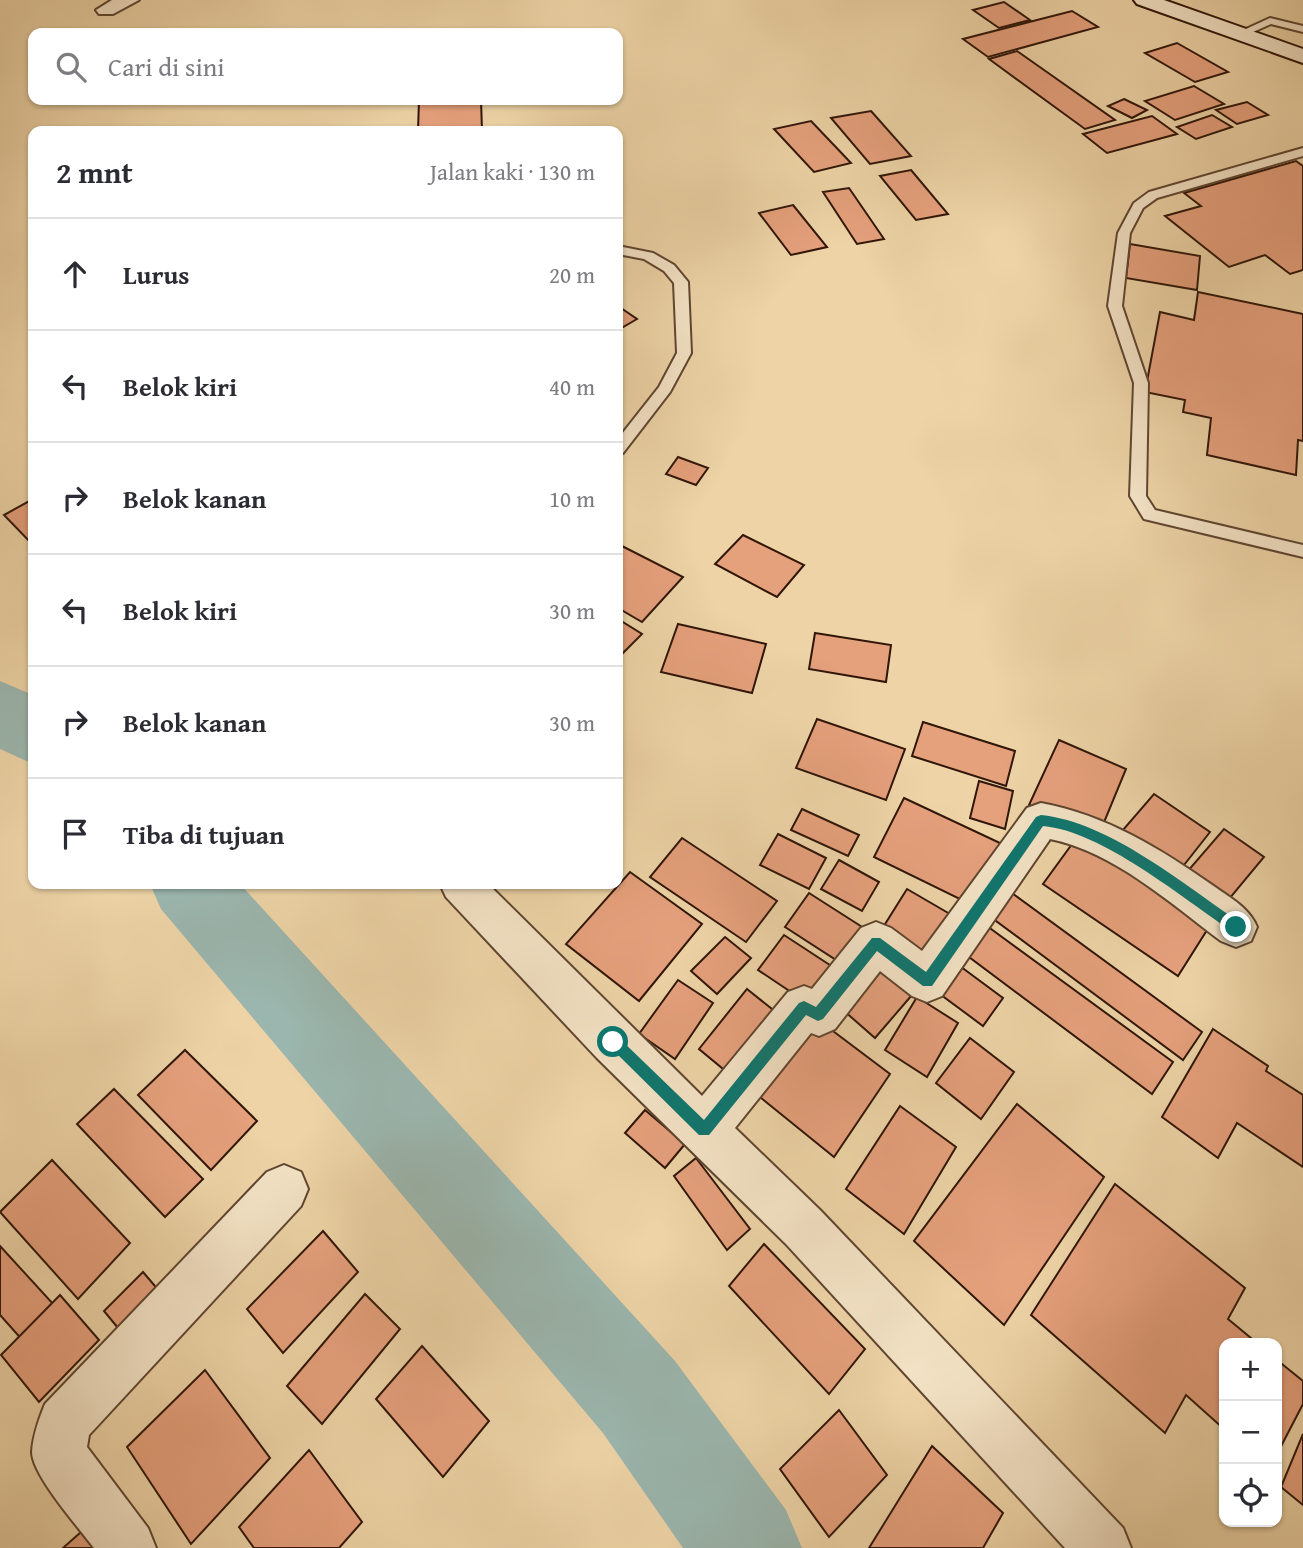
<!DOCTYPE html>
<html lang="id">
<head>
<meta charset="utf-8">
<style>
  :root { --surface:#fff; --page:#f7f7f7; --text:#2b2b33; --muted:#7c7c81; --line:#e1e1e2 }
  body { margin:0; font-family:"Gentium Book Plus",serif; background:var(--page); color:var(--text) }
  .controls { position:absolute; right:21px; bottom:21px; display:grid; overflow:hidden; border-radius:14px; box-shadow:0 2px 5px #0004 }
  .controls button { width:63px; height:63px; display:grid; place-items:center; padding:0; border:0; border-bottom:2px solid var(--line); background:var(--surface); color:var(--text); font:35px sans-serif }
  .stop { position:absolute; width:21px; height:21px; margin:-16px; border:5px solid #0f766e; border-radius:50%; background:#fff }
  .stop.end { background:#0f766e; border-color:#fff; box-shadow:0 2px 7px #0008 }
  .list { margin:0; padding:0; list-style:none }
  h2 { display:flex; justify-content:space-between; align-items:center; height:91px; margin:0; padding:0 28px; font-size:30px }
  h2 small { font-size:23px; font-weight:400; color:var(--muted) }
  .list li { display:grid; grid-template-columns:46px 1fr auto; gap:21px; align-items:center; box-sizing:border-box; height:112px; padding:0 28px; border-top:2px solid var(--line) }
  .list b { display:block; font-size:26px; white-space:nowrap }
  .list em { font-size:23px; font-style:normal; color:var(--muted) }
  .icon { flex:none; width:38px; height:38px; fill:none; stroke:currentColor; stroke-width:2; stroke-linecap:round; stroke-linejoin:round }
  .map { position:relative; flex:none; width:1303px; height:1548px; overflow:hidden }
  .search { position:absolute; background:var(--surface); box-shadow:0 2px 5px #0004; left:28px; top:28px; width:595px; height:77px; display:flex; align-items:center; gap:18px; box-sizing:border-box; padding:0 24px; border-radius:14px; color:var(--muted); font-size:26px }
  .panel { position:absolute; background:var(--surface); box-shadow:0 2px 5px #0004; left:28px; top:126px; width:595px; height:763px; border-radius:14px }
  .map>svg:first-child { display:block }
</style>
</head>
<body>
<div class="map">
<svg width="1303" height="1548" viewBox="0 0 1303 1548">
  <rect width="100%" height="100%" fill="#edd3a6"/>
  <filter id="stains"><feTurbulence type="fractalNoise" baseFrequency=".00286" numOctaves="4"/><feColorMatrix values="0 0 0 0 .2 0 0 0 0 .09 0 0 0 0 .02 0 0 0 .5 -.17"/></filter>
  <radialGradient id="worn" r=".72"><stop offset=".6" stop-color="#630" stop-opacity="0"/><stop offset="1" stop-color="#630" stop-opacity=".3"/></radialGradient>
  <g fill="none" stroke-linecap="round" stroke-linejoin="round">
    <g fill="#9bb6ae" fill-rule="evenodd">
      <path d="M0 681 33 695V764L0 749Z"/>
      <path d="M150 884H240L675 1361 786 1510 802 1548H683L603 1433 161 909Z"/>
    </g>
  </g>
  <g fill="#e5a07c" stroke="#301609" stroke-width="2">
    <path d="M1004 2 1030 20 999 28 973 10Z"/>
    <path d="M1072 11 1098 27 988 57 963 39Z"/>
    <path d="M1177 43 1228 72 1195 82 1145 53Z"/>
    <path d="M1017 51 1115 120 1085 129 989 59Z"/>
    <path d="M1194 86 1224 104 1175 120 1145 101Z"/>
    <path d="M1124 99 1147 110 1132 118 1108 106Z"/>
    <path d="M419 100H481L482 131H418Z"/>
    <path d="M1247 102 1268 115 1237 124 1216 110Z"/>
    <path d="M871 111 911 156 870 164 831 118Z"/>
    <path d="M1212 115 1232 127 1196 139 1177 127Z"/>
    <path d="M1152 116 1177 134 1107 153 1083 134Z"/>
    <path d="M811 121 851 163 814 172 774 129Z"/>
    <path d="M1296 161 1303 166V270L1290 274 1265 255 1229 267 1165 216 1201 206 1184 193Z"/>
    <path d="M911 170 948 214 916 220 880 176Z"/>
    <path d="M849 188 884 239 857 244 823 192Z"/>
    <path d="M793 205 827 247 791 255 759 213Z"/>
    <path d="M1130 244 1200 256 1197 290 1126 278Z"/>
    <path d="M1198 292 1303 314V441L1298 440 1296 475 1207 455 1211 418 1183 412 1185 400 1145 392 1160 312 1194 320Z"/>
    <path d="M618 306 637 319 618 330Z"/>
    <path d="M678 457 708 468 696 485 666 474Z"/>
    <path d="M33 499V545L4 515Z"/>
    <path d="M743 535 804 565 777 597 715 564Z"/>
    <path d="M618 544 683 577 642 622 618 608Z"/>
    <path d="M618 619 642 634 618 658Z"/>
    <path d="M678 624 766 644 752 693 661 672Z"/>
    <path d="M815 633 891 645 886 682 809 669Z"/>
    <path d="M817 719 905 749 886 800 796 768Z"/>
    <path d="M923 722 1015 751 1006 786 912 756Z"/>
    <path d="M1059 740 1126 769 1098 837 1029 805Z"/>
    <path d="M979 781 1013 791 1005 829 970 818Z"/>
    <path d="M1154 794 1210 832 1173 879 1116 838Z"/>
    <path d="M904 798 1000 843 972 905 874 857Z"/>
    <path d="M802 809 859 835 848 856 791 830Z"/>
    <path d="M1224 829 1264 857 1220 910 1180 880Z"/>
    <path d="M1080 833 1214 919 1178 976 1043 884Z"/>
    <path d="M778 834 826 858 809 889 760 865Z"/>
    <path d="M682 838 777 901 746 942 650 877Z"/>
    <path d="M839 860 879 882 862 911 821 889Z"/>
    <path d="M630 872 702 924 639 1001 566 944Z"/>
    <path d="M907 889 962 921 938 963 882 929Z"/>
    <path d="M809 893 870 932 847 967 785 927Z"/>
    <path d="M1012 893 1202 1032 1183 1060 992 918Z"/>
    <path d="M987 926 1173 1062 1152 1094 965 954Z"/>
    <path d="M784 935 839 971 815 1008 758 970Z"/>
    <path d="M725 937 751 958 717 994 691 971Z"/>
    <path d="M878 955 918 988 875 1038 835 1003Z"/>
    <path d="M949 958 1003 998 983 1026 929 986Z"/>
    <path d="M678 980 713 1003 675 1059 639 1034Z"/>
    <path d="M747 989 782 1017 734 1078 699 1049Z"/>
    <path d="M917 997 958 1023 927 1077 885 1050Z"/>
    <path d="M809 1013 890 1074 834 1157 750 1089Z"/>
    <path d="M1213 1029 1268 1066 1266 1071 1303 1095V1167L1237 1123 1218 1158 1162 1117Z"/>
    <path d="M970 1038 1014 1072 981 1119 936 1083Z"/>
    <path d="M185 1050 257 1121 211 1170 138 1095Z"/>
    <path d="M114 1089 203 1179 165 1217 77 1124Z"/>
    <path d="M1017 1104 1104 1177 1004 1325 914 1241Z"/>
    <path d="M900 1106 956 1147 904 1234 846 1189Z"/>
    <path d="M645 1110 685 1144 665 1168 625 1133Z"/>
    <path d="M696 1158 750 1229 727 1250 674 1176Z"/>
    <path d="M52 1160 130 1243 78 1299 0 1212Z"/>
    <path d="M1115 1184 1245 1288 1228 1319 1257 1343H1224V1429L1186 1395 1165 1433 1031 1315Z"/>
    <path d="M323 1231 358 1272 283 1353 247 1309Z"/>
    <path d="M764 1244 865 1349 829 1394 729 1286Z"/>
    <path d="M0 1246 65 1317 33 1352 0 1315Z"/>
    <path d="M143 1272 166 1299 127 1339 104 1311Z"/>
    <path d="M365 1294 400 1329 322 1424 287 1386Z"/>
    <path d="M60 1295 99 1340 39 1402 1 1355Z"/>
    <path d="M422 1346 489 1421 443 1477 376 1399Z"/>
    <path d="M1277 1360 1303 1381V1404L1277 1454Z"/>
    <path d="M205 1370 270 1458 191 1544 127 1447Z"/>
    <path d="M839 1410 887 1475 829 1537 780 1469Z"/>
    <path d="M1303 1434V1505L1281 1487Z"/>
    <path d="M932 1446 1003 1513 983 1548H869Z"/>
    <path d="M309 1450 362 1522 339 1548H254L239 1527Z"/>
    <path d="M90 1524 102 1548H63Z"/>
  </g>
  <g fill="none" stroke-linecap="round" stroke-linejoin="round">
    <g stroke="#5f4530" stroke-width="4">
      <g id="lane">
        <path d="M1270 18 1303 26V32L1271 24 1244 36 1235 34Z"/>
        <path d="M1303 148V156L1157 198 1143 208 1130 233 1122 306 1148 383 1146 496 1155 510 1303 545V557L1144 519 1130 496 1134 383 1108 306 1118 233 1134 203 1149 192Z"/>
        <path d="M618 246 653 253 674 265 688 282 691 353 670 392 623 453 618 454V439L659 387 677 353 674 283 664 271 644 259 618 254Z"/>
      </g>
    </g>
    <g stroke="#5f4530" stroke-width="4">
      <g id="street">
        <path d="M112 0H139L113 14H99L96 10Z"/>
        <path d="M1041 803C1106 815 1161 849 1215 887 1232 899 1249 908 1257 927L1251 941 1236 947 1221 941C1170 903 1114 852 1050 839L942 996 927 1002 912 996 880 971 835 1029 819 1036 811 1033 735 1128 820 1210 1123 1528 1131 1548H1065L786 1244 597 1058 446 897 440 884H488L702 1096 788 992 804 986 812 989 861 928 876 922 891 928 922 951 1027 808Z"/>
        <path d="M284 1165 301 1172 308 1189 301 1206 89 1435 87 1447 148 1528 156 1548H94C79 1528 32 1475 32 1452 33 1435 39 1419 45 1404L267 1172Z"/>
      </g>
    </g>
    <g stroke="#301609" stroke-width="4">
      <path id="secondary" d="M1134 0H1164L1303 49V63L1137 4Z"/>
    </g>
    <use href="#lane" fill="#f3e2c5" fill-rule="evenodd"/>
    <use href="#street" fill="#f3e2c5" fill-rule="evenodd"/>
    <use href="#secondary" fill="#f3e2c5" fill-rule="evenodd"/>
  </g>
  <path fill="#0f766e" d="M1041 815C1110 822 1184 885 1241 923V931H1232C1182 898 1102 831 1043 826L932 986H923L877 951 823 1019 818 1021 806 1015 709 1135H699L609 1046V1037H618L704 1120 799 1003 804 1001 816 1007 872 938H880L926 972 1036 817Z"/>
  <rect width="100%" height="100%" filter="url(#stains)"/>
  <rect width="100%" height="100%" fill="url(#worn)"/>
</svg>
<div class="controls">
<button>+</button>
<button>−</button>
<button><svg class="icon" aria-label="locate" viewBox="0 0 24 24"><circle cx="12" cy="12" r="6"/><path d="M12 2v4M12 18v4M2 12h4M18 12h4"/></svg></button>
</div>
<div class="stop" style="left:613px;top:1042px"></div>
<div class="stop end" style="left:1236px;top:927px"></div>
<div class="search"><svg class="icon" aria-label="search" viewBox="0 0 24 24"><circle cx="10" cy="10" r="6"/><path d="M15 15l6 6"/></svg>Cari di sini</div>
<section class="panel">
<h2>2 mnt<small>Jalan kaki · 130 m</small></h2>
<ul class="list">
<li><svg class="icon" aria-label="ahead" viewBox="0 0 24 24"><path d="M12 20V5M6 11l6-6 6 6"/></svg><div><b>Lurus</b></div><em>20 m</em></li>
<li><svg class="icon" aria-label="left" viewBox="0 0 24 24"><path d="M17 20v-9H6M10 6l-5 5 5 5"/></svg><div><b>Belok kiri</b></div><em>40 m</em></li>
<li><svg class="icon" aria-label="right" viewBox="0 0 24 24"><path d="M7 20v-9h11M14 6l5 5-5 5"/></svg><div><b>Belok kanan</b></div><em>10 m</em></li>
<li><svg class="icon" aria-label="left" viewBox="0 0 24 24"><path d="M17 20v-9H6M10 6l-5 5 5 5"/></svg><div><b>Belok kiri</b></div><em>30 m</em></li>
<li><svg class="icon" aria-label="right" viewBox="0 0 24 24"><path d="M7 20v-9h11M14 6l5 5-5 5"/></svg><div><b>Belok kanan</b></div><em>30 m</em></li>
<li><svg class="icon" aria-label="arrive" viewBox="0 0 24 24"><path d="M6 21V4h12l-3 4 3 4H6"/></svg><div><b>Tiba di tujuan</b></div></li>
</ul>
</section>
</div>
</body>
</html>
